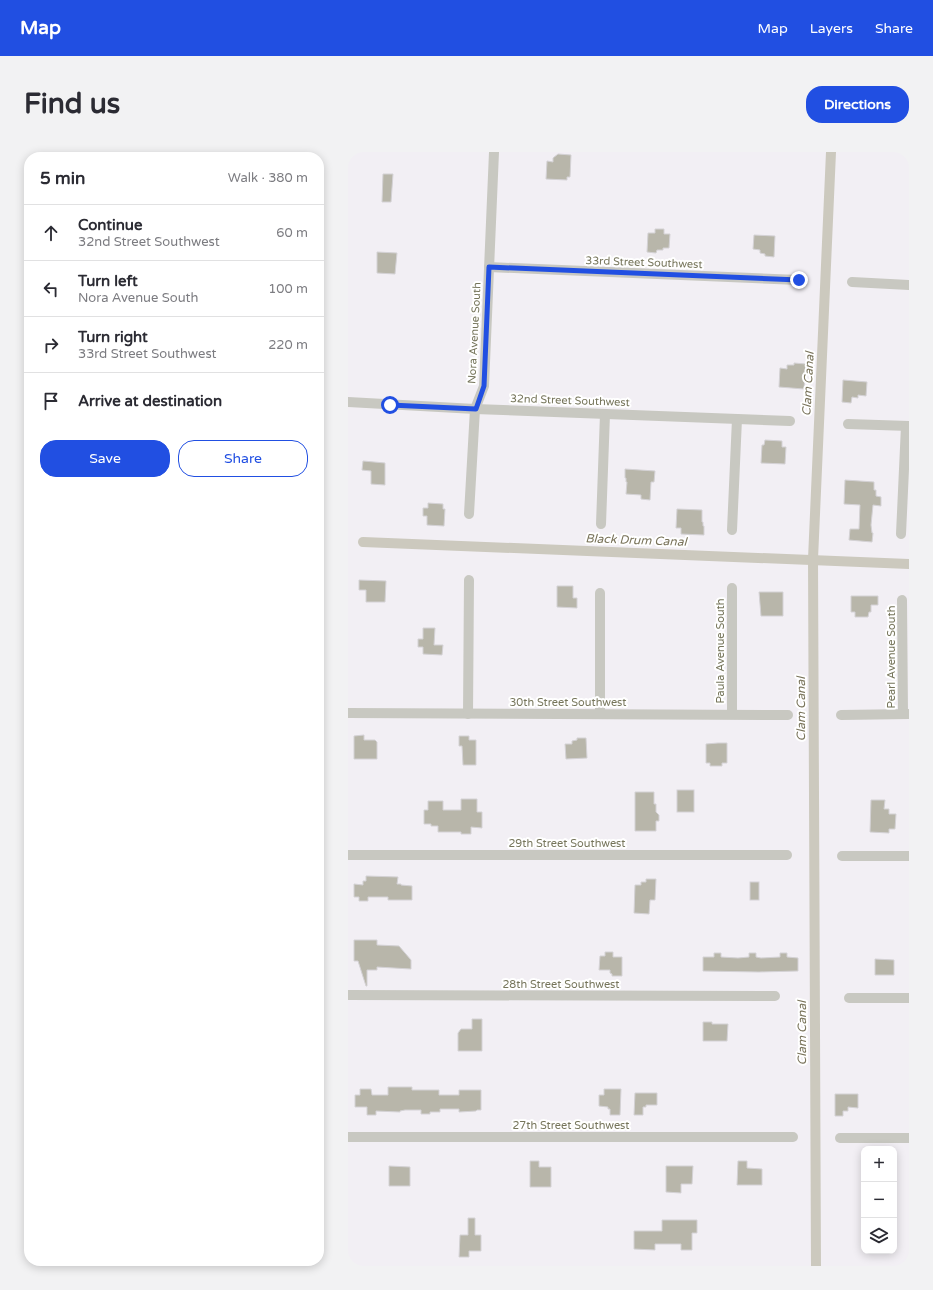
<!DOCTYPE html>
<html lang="en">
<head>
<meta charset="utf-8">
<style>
  :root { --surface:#fff; --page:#f2f2f3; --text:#2b2b33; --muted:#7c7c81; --line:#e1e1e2; --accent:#214fe2 }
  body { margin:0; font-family:"Varela Round",sans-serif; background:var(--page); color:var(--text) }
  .controls { position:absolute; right:12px; bottom:12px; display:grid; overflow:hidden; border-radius:8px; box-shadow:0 2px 10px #0003 }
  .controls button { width:36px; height:36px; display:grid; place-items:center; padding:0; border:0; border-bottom:1px solid var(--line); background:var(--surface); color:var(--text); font:20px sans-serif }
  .stop { position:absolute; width:12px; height:12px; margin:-9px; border:3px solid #214fe2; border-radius:50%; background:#fff }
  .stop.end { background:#214fe2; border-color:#fff; box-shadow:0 1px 4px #0008 }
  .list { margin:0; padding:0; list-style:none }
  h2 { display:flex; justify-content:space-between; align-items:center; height:52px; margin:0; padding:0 16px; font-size:17px }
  h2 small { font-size:13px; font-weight:400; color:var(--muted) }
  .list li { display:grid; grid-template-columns:26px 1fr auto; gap:12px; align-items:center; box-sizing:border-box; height:56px; padding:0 16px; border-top:1px solid var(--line) }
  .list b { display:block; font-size:15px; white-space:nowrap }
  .list p { margin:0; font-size:13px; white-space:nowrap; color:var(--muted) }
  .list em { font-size:13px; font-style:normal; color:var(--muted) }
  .actions { display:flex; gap:8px; padding:12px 16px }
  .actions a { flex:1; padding:9px 0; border:1px solid var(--accent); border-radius:16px; text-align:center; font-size:14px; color:var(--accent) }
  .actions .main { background:var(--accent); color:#fff }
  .icon { flex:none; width:22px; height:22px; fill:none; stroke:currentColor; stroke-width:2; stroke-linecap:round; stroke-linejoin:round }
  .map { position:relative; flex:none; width:561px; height:1114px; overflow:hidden; border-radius:16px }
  header { display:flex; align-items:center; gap:24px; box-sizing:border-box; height:56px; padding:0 20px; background:var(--accent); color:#fff }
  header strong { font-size:19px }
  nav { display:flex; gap:22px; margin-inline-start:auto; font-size:14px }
  .intro { display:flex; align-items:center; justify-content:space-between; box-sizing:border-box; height:96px; padding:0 24px }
  h1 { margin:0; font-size:28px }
  .button { padding:10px 18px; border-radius:16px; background:var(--accent); color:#fff; font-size:14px; font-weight:700 }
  main { display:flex; gap:24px; padding:0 24px }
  aside { flex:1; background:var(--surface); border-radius:16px; box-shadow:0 2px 10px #0003 }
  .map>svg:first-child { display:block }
</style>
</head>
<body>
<header>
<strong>Map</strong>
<nav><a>Map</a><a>Layers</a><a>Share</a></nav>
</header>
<div class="intro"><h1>Find us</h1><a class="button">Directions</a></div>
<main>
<aside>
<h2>5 min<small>Walk · 380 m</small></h2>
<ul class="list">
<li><svg class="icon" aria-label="ahead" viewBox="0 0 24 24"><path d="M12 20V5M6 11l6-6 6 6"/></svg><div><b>Continue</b><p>32nd Street Southwest</p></div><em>60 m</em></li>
<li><svg class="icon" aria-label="left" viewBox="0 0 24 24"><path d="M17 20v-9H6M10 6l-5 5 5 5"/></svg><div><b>Turn left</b><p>Nora Avenue South</p></div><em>100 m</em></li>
<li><svg class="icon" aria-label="right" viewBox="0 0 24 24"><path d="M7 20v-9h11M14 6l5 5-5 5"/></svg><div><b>Turn right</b><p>33rd Street Southwest</p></div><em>220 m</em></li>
<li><svg class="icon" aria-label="arrive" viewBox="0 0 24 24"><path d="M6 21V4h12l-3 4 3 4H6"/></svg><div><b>Arrive at destination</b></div></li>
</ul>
<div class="actions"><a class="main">Save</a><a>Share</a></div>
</aside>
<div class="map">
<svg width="561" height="1114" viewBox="0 0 561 1114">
  <rect width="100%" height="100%" fill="#f2eff4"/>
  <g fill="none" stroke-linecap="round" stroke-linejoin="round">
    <g stroke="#ccc9be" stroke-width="10">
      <path d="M15 390 561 412"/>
      <path d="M468 1114 465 407 483 0"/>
    </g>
  </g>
  <g fill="#b8b6aa" stroke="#d4d2d5">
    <path d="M210 2 223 3 222 25H219V28L198 27 199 9 205 10V6Z"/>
    <path d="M35 22H45L43 50H34Z"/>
    <path d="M307 77H316V82H322L321 96H315V98H309L308 101 299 100 300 81H307Z"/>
    <path d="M406 83 427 84 426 105 417 104V102L412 101V98L405 97Z"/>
    <path d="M29 100 49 101 47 122 29 121Z"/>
    <path d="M446 211 458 212 456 237 431 235 432 216 439 217V213H446Z"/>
    <path d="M495 228 519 230 518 244 510 243V246L504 245 503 251 494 250Z"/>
    <path d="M417 288 434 289V295H438L437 312 413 311 414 293H416Z"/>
    <path d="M15 309 37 311V333L23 332V319L14 318Z"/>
    <path d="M277 317 307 319 306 330H303L302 348 293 347V343L278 342 279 330H278V326H277Z"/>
    <path d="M497 328 526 330V338H528V344L533 345V354L525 353 523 373 524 381H525L524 390 501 388 502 377H511L512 353 496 352Z"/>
    <path d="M80 351 95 352V357H97L96 374 79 373V364H75V356H80Z"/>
    <path d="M329 357 354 358V370H355V374H356V383L333 382V376H328Z"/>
    <path d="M11 428 38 429 37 450H18V438H11Z"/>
    <path d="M209 434H225V446H229V456L209 455Z"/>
    <path d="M411 440H435V464H413Z"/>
    <path d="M503 444H530V453H523V460H521L520 465H507V460H503Z"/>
    <path d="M75 476H87L86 493H95L94 503 75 502V495H70V487H75Z"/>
    <path d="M16 583V588H27L29 590V607H6V584Z"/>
    <path d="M111 584H121V588H128V613H115L114 594H111Z"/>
    <path d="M229 586H238L239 606 218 607 217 592H224V589L229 588Z"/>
    <path d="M370 591H379V611H374V614H362V611H358V592Z"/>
    <rect x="329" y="638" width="17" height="22"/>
    <path d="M287 640H306V652H308V660L311 663V669H308V679H287Z"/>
    <path d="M113 647H129V660H134V676L123 675V682H113V680H90V674H83V672H76V658H80V649H95V658H113Z"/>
    <path d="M523 648H537L536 657H541V662H548L547 677H541V681L522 680Z"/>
    <path d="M18 724 50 725 49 732H53V733L64 734V748H40V745H20V749H11V745H6V732L15 733V729H18Z"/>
    <path d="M298 727H308L307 748H302L301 762 286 761 287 733H293V730H298Z"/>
    <rect x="402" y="730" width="9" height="18"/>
    <path d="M6 788H29V793L51 794 63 808V817L29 815V818H19V834H18L10 809H6Z"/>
    <path d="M257 800H265V805H274V824H264V822L262 821V818H251L252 804H257Z"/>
    <path d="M366 801H373V805L390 806 401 805V801H408V805L413 806 432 805V801H439V805L450 806V819L411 820 355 819V805H366Z"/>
    <path d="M527 807 546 808V823H527Z"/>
    <path d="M124 867H134V899H110V881L113 877H124Z"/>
    <path d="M355 870H364V872H380L379 889H355Z"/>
    <path d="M40 935H64V938H91V943H111V938H133V958H129L128 959 111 960V957H92V960H82V962H73V958H57L52 959V960L28 959V963H19V955H7V943H12V937H23L24 943H40Z"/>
    <path d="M256 937H273L272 963H262V957H260V955L251 954V943H256Z"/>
    <path d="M287 941H309V953H298V955H295V963H286Z"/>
    <path d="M487 942H510V956L500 955V959H495V964H487Z"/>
    <path d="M182 1009H191V1015H203V1035H182Z"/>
    <path d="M390 1009H399V1016L414 1017V1033H389Z"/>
    <path d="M41 1014 62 1015V1034H41Z"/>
    <path d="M318 1014H345L344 1032H333V1041L318 1040Z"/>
    <path d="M120 1066H127V1083H133V1099H121V1105H111L112 1083H120Z"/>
    <path d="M314 1068H349V1081H344V1098H333V1092H307V1098L286 1097V1079H314Z"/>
  </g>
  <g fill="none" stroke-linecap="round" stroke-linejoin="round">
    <g stroke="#c8c8c1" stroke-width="10">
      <path d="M141 115 451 128"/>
      <path d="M504 130 561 133"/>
      <path d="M0 250 127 257 442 269"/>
      <path d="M500 272 561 274"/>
      <path d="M121 362 127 257 136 234 146 0"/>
      <path d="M253 372 257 262"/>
      <path d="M384 378 389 267"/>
      <path d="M553 382 558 274"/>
      <path d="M554 448 555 562"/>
      <path d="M0 561 440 563"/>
      <path d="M120 562 121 428"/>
      <path d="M252 562V441"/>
      <path d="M384 562V436"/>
      <path d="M493 563 561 562"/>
      <path d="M0 703H439"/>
      <path d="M494 704H561"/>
      <path d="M0 843 427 844"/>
      <path d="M501 846H561"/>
      <path d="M0 985H445"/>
      <path d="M492 986H561"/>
    </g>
  </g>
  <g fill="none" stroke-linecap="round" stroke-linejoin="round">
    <path stroke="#214fe2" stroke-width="5" d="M42 253 128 257 136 234 141 115 451 128"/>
  </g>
  <g text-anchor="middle" stroke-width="4" stroke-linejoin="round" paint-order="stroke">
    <g font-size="11" fill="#76755b" stroke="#fff">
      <text transform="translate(296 110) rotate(2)" y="4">33rd Street Southwest</text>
      <text transform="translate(126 181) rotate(-87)" y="4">Nora Avenue South</text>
      <text transform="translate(222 248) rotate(2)" y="4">32nd Street Southwest</text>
      <text transform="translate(372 499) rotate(-90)" y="4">Paula Avenue South</text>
      <text transform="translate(543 505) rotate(-90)" y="4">Pearl Avenue South</text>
      <text x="220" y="554">30th Street Southwest</text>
      <text x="219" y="695">29th Street Southwest</text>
      <text x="213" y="836">28th Street Southwest</text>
      <text x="223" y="977">27th Street Southwest</text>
    </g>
    <g font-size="12" font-style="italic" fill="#787259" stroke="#fff">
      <text transform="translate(460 232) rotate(-87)" y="4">Clam Canal</text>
      <text transform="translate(288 388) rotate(2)" y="4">Black Drum Canal</text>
      <text transform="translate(453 557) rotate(-90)" y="4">Clam Canal</text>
      <text transform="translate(454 881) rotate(-90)" y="4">Clam Canal</text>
    </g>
  </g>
</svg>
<div class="controls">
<button>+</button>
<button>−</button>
<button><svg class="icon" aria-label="layers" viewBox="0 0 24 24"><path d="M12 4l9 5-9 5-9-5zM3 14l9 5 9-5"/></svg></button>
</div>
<div class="stop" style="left:42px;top:253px"></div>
<div class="stop end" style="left:451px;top:128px"></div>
</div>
</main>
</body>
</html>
